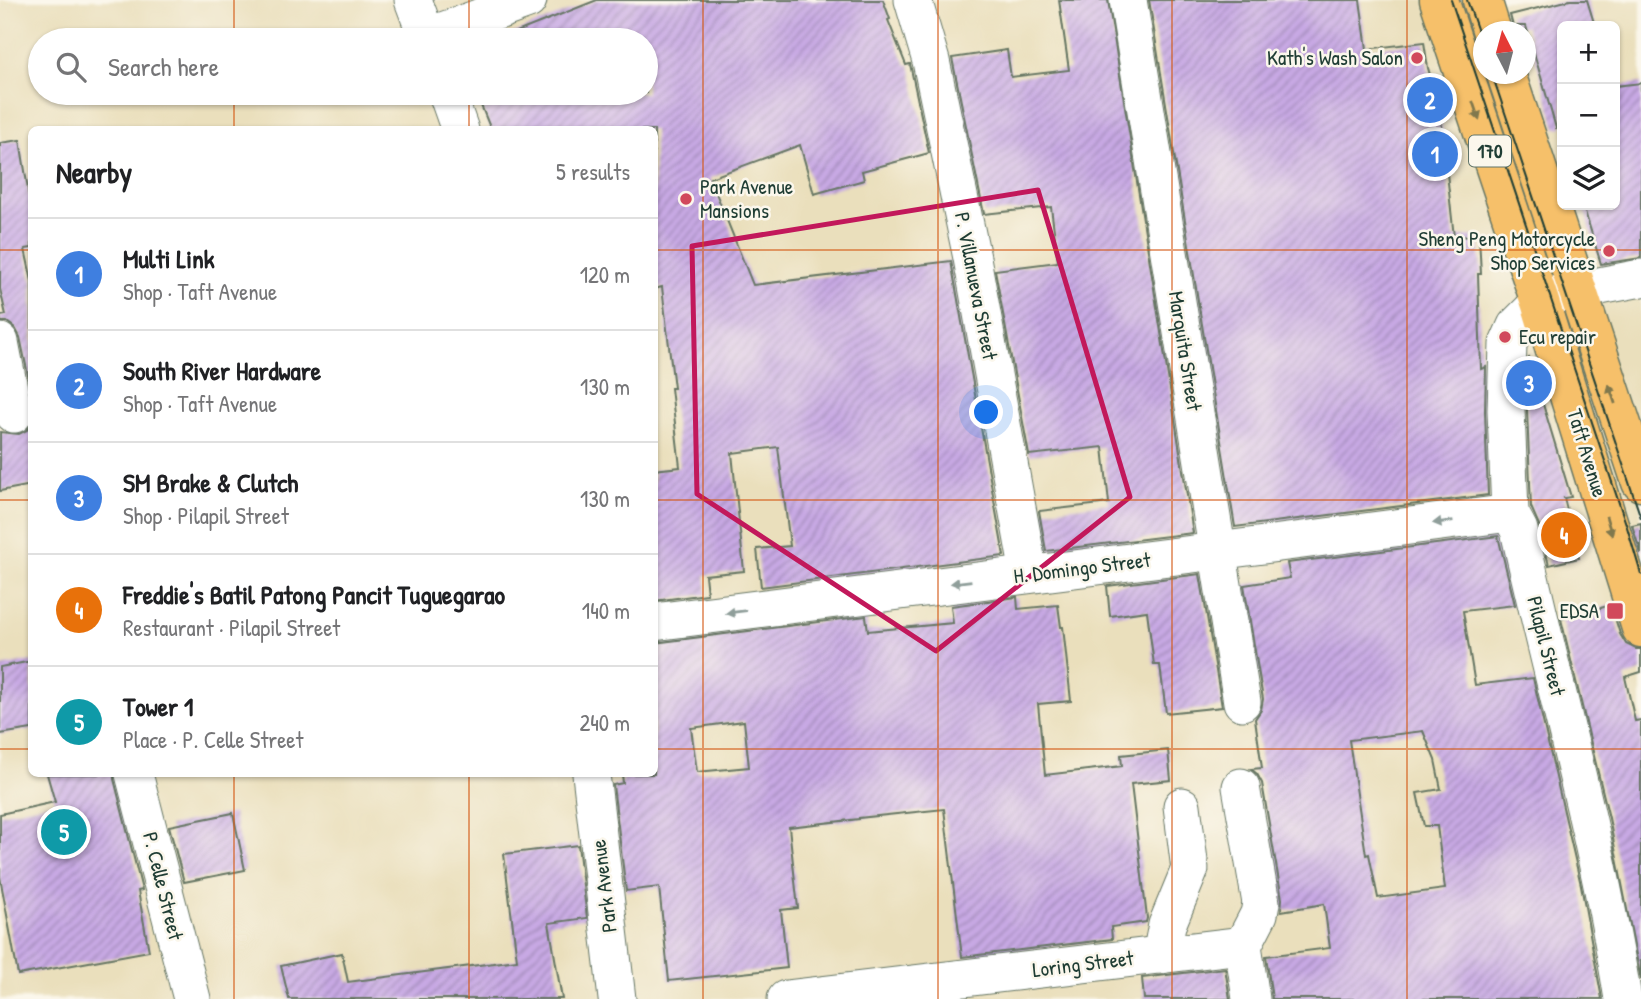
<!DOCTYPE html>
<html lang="en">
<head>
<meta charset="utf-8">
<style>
  :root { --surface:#fff; --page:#f2f2f2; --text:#202124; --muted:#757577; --line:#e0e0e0; --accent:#ea580c }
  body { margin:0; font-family:"Patrick Hand",sans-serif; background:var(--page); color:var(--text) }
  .controls { position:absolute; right:21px; top:21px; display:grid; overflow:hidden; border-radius:10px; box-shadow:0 2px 5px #0004 }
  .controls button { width:63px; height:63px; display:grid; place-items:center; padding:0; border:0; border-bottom:2px solid var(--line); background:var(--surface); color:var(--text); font:35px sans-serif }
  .compass { position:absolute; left:1473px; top:21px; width:63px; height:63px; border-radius:50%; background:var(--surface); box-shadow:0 2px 5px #0004; rotate:354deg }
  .you { position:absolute; left:987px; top:413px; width:24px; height:24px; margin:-18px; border:5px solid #fff; border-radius:50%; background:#1a73e8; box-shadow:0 0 0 10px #1a73e833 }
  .badge { display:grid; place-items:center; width:46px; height:46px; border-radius:50%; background:var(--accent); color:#fff; font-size:23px; font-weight:700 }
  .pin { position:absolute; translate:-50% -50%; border:4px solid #fff; box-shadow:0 2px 7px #0006 }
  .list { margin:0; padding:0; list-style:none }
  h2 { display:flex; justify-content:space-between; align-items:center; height:91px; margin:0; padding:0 28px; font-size:30px }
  h2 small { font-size:23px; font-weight:400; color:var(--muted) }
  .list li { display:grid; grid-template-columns:46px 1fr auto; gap:21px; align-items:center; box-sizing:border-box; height:112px; padding:0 28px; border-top:2px solid var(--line) }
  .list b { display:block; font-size:26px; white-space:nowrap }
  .list p { margin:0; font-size:23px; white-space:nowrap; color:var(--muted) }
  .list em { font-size:23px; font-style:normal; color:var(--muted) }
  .icon { flex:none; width:38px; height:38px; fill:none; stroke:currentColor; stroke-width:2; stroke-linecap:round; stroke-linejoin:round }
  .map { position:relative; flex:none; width:1641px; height:999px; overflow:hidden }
  .search { position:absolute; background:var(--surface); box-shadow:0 2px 5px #0004; left:28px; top:28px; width:630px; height:77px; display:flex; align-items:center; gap:18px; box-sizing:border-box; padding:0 24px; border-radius:38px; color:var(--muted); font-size:26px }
  .panel { position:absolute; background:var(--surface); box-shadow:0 2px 5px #0004; left:28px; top:126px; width:630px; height:651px; border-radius:10px }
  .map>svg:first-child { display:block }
</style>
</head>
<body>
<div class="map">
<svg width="1641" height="999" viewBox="0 0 1641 999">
  <defs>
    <pattern id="building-hatch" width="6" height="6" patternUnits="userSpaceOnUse" patternTransform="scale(1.75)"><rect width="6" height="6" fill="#c8a9e4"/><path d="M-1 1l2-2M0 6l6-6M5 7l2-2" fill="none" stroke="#a28bba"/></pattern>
  </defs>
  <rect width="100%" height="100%" fill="#fbf7ec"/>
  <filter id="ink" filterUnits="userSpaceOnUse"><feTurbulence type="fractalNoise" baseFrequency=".0143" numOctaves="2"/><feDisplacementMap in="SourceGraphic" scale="14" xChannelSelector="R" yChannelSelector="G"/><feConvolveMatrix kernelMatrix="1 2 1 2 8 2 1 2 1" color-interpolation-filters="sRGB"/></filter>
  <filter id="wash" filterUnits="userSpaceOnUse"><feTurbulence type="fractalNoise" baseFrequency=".00686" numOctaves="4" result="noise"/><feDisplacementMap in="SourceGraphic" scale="28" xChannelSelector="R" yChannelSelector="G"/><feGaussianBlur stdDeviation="1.57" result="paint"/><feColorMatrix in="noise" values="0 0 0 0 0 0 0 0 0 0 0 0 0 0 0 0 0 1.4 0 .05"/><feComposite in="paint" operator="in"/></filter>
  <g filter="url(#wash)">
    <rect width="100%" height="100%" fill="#eadfbc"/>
    <g id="blocks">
      <g fill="url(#building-hatch)" fill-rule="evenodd">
        <path d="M597 0H883L890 19 888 20 906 65 910 64 929 153 862 171 864 180 814 194 800 145 710 178 753 285 951 261 1004 556 761 587 757 549 790 546 778 447 732 453 744 571 705 575 707 594 654 601V470L680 467 671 388H674L662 287 654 289V130H491L476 93H646V40H499V39Z"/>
        <path d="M1059 0H1108L1193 533 1046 551 1039 511 1109 503 1103 447 1029 455 995 270 1058 262 1051 207 984 214 952 58 1007 50 1011 77 1069 70Z"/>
        <path d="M1149 0H1360L1367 49 1424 42 1428 68 1440 110 1454 237 1479 236 1481 274H1478L1481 369 1486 367 1485 411 1488 495 1235 527Z"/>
        <path d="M1570 0H1587L1595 26H1562V127L1556 128 1526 26H1513L1510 15Z"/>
        <path d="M1641 83V258L1601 264 1583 205H1615V86Z"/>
        <path d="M20 140 29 196H32V248L25 249 32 281V394L20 337 15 328 7 322H1L0 316 6 315 0 289V143Z"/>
        <path d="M1529 357 1544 400 1542 401 1571 497 1564 498 1579 558 1549 565 1539 525 1531 507 1527 410Z"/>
        <path d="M32 425V485L0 491V432L19 434 27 430Z"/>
        <path d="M1641 523V554L1632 525Z"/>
        <path d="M1498 536 1515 605 1463 611 1475 685 1533 678 1581 885 1602 999H1272L1266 956 1330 948 1324 904 1281 911 1282 899 1262 783 1257 774 1251 769 1262 768 1255 719 1261 710 1263 699 1244 585 1290 578 1287 563ZM1423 731 1435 760 1441 789 1417 793 1424 826H1437L1445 889 1378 898 1369 854 1366 855 1349 740Z"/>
        <path d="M1200 574 1222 707 1166 713 1160 665H1154L1147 611 1110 616 1107 586Z"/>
        <path d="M1017 597 1018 609 1058 605 1061 627H1063L1071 701 1038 704 1045 775 1122 766 1121 755 1168 750 1171 780 1131 784 1147 918 1146 922 1111 927 1112 939 962 957 944 809 859 818V819L789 827 798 908 781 910 787 968 669 981 659 887 626 891 613 785 623 783 622 774H654V643L866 616 868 631 953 623 951 606ZM744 721 749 767 697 772 691 728Z"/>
        <path d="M1611 605 1620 634 1626 644 1636 649H1641V672L1625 677 1635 721 1641 720V980L1609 818 1561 619Z"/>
        <path d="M32 661V729L0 734V667Z"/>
        <path d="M47 774H114V779L142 890 138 891 149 951 18 975 0 877V814L55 802Z"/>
        <path d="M233 813 245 870 184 882 169 826Z"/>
        <path d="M578 845 587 918 549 923 562 999H289L281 966 342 953 348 982 517 960 504 854Z"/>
        <path d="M1225 968 1230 999H1144L1142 978Z"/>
      </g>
    </g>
  </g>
  <g filter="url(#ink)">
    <use href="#blocks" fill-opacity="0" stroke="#667664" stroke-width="2"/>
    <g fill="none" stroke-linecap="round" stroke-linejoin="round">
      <g stroke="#667664" stroke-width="39">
        <g id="minor">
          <path d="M413 0 428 40"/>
          <path d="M913 0 931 61 972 258 1029 574"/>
          <path d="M1128 0 1242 702"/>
          <path d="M426 37 528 0"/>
          <path d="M447 93 460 130"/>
          <path d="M0 342 14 414"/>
          <path d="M654 622C940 585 1225 551 1510 513"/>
          <path d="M134 774 192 999"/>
          <path d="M591 774 617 999"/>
          <path d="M1241 787 1261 903 1259 914 1243 945"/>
          <path d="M1243 945 1251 999"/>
          <path d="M1161 955 1167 925 1190 869 1182 806"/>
          <path d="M786 999 1243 945"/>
          <path d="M1623 999C1598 841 1554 686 1519 530L1510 513 1506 410 1508 344 1516 326 1540 302 1558 294 1641 278"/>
        </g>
      </g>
      <g stroke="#667664" stroke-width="41">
        <g id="major">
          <path d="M1439 0 1540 302 1641 628"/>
          <path d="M1482 0 1492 32"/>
          <path d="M1506 74 1641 482"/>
        </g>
      </g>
      <use href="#minor" stroke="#fff" stroke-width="37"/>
      <use href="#major" stroke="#f6c06b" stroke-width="38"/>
      <g stroke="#1f3d34" stroke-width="2">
        <path d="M1451 0 1627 527 1641 574"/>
        <path d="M1467 0 1484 49"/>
        <path d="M1492 74 1641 518"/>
      </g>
    </g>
    <defs><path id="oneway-solid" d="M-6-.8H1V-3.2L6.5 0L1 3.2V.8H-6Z" transform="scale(1.75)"/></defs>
    <g fill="#80784d">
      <use href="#oneway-solid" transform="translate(1476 111) rotate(71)"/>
      <use href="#oneway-solid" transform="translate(1612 394) rotate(-108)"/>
      <use href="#oneway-solid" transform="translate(1609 526) rotate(73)"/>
    </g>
    <g fill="#8f9e9a">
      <use href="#oneway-solid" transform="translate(1443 522) rotate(172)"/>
      <use href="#oneway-solid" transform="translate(961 582) rotate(173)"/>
      <use href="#oneway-solid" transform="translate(736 612) rotate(173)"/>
    </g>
  </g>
  <path fill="none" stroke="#c2185b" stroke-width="5" stroke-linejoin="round" d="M1038 190 1130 497 936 651 697 494 692 246Z"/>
  <path fill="none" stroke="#d45610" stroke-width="2" stroke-opacity="0.55" d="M234 0V40M469 0V40M703 0V999M938 0V999M1172 0V999M1407 0V999M234 93V130M469 93V130M0 250H32M654 250H1641M0 500H32M654 500H1641M0 749H32M654 749H1641M234 774V999M469 774V999"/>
  <g fill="#d1495b" stroke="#fbf7ec" stroke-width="2.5">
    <circle cx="1417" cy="58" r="7"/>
    <circle cx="686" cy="199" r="7"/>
    <circle cx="1609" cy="251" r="7"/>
    <circle cx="1505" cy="337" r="7"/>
    <rect x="1606" y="602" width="18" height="18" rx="3.5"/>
  </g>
  <g text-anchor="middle" stroke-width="5" stroke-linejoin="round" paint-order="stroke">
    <rect fill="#fbf7ec" stroke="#61756b" stroke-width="2" x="1469" y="135.5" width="42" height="31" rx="5"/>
    <g font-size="19" font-weight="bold" fill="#1f3d34">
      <text x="1490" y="158">170</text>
    </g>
    <g font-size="21" fill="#1f3d34" stroke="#fbf7ec" text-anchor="end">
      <text x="1403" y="65">Kath's Wash Salon</text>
      <text x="700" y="194" text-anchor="start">Park Avenue<tspan x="700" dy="24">Mansions</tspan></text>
      <text x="1595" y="246">Sheng Peng Motorcycle<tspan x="1595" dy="24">Shop Services</tspan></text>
      <text x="1519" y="344" text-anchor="start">Ecu repair</text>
      <text x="1599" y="618">EDSA</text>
    </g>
    <g font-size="21" fill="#1f3d34" stroke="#fbf7ec">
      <text transform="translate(976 286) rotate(79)" y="7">P. Villanueva Street</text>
      <text transform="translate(1185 351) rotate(81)" y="7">Marquita Street</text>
      <text transform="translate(1587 453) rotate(73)" y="7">Taft Avenue</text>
      <text transform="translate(1082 568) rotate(-7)" y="7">H. Domingo Street</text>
      <text transform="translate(1546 646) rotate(76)" y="7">Pilapil Street</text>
      <text transform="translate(163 886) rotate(76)" y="7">P. Celle Street</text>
      <text transform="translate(604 886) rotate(-97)" y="7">Park Avenue</text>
      <text transform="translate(1083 964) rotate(-7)" y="7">Loring Street</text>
    </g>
  </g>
</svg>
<div class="controls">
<button>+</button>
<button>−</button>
<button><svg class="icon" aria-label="layers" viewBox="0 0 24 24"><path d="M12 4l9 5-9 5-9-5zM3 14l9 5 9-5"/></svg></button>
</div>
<svg class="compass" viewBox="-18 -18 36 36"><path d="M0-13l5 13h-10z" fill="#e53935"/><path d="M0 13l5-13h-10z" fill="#757577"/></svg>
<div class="you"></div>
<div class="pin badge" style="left:1435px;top:154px;background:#3f7fe0">1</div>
<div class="pin badge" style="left:1430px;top:100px;background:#3f7fe0">2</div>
<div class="pin badge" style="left:1529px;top:383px;background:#3f7fe0">3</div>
<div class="pin badge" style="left:1564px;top:535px;background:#e8710a">4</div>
<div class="pin badge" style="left:64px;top:832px;background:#0f9aa8">5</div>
<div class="search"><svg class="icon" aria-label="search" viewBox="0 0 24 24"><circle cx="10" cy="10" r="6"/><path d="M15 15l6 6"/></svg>Search here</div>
<section class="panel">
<h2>Nearby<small>5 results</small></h2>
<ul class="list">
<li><span class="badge" style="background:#3f7fe0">1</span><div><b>Multi Link</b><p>Shop · Taft Avenue</p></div><em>120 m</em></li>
<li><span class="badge" style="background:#3f7fe0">2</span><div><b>South River Hardware</b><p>Shop · Taft Avenue</p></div><em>130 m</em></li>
<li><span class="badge" style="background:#3f7fe0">3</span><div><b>SM Brake &amp; Clutch</b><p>Shop · Pilapil Street</p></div><em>130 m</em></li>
<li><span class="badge" style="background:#e8710a">4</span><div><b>Freddie's Batil Patong Pancit Tuguegarao</b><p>Restaurant · Pilapil Street</p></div><em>140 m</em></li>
<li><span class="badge" style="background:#0f9aa8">5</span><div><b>Tower 1</b><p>Place · P. Celle Street</p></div><em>240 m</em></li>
</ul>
</section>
</div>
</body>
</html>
